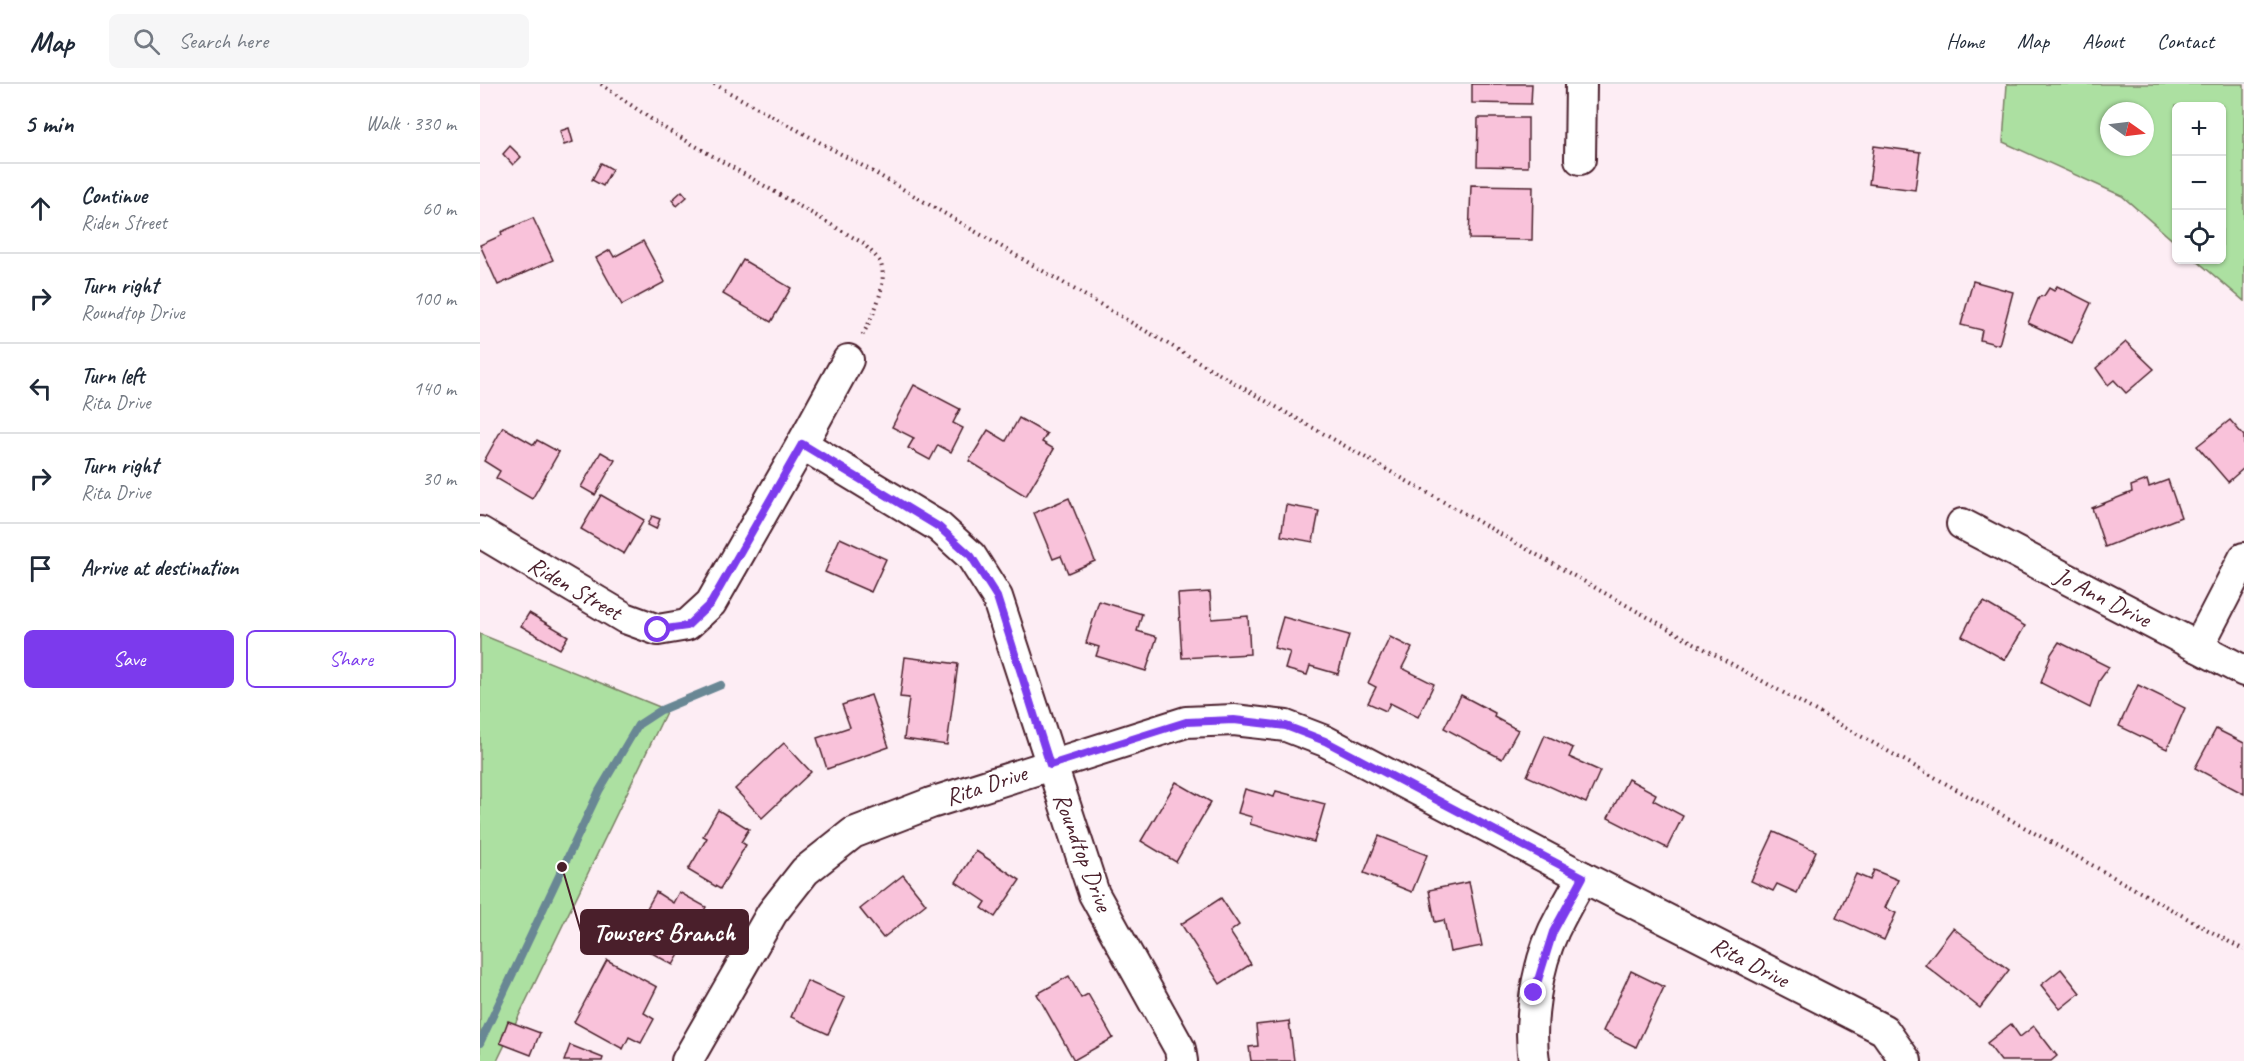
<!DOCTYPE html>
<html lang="en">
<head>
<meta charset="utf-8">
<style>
  :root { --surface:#fff; --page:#f6f6f7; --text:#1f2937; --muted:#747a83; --line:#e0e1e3; --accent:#7c3aed }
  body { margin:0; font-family:Caveat,sans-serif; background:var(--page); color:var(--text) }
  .controls { position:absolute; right:18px; top:18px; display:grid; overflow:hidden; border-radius:9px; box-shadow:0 2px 4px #0004 }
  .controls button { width:54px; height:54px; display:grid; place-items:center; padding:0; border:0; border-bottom:2px solid var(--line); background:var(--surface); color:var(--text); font:30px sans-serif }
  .compass { position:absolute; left:1620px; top:18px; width:54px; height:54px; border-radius:50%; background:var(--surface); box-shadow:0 2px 4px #0004; rotate:104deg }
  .stop { position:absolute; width:18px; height:18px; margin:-14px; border:4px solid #7c3aed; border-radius:50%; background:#fff }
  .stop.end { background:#7c3aed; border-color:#fff; box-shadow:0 2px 6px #0008 }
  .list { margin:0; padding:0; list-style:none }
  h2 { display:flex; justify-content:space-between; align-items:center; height:78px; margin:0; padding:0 24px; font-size:26px }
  h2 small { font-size:20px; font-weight:400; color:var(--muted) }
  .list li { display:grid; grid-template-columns:39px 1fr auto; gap:18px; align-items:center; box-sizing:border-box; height:90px; padding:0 24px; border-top:2px solid var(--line) }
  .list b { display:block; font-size:22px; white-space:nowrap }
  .list p { margin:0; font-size:20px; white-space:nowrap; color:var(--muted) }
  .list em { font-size:20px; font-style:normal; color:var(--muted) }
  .actions { display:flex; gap:12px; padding:18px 24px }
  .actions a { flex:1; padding:14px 0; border:2px solid var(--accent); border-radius:9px; text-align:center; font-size:21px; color:var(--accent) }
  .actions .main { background:var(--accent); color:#fff }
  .icon { flex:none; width:33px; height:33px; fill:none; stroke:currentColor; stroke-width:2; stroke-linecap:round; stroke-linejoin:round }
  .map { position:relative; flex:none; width:1764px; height:977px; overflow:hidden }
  header { display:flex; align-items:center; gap:36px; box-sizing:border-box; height:84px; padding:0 30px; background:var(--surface); border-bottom:2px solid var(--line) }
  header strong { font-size:28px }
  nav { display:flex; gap:33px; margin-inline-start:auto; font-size:21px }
  .search { width:420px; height:54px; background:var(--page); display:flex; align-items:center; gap:15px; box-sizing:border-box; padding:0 21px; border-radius:9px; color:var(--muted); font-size:22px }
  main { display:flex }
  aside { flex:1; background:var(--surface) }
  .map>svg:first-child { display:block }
</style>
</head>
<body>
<header>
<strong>Map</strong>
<div class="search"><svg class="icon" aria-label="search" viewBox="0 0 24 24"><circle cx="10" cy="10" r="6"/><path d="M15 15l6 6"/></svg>Search here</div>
<nav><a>Home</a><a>Map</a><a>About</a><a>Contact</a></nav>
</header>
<main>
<aside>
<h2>5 min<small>Walk · 330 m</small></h2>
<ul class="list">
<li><svg class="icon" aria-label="ahead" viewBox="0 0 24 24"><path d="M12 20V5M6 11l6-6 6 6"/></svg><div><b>Continue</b><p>Riden Street</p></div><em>60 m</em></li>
<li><svg class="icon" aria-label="right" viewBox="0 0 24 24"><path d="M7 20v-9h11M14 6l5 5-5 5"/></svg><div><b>Turn right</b><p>Roundtop Drive</p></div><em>100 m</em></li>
<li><svg class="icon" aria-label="left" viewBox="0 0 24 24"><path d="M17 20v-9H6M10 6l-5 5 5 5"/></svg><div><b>Turn left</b><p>Rita Drive</p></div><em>140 m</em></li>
<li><svg class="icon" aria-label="right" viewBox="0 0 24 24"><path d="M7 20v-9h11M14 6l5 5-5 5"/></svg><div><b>Turn right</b><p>Rita Drive</p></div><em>30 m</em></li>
<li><svg class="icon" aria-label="arrive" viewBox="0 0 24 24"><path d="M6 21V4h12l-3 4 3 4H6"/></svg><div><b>Arrive at destination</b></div></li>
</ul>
<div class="actions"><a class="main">Save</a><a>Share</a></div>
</aside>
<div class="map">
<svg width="1764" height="977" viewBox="0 0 1764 977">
  <rect width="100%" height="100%" fill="#fdedf4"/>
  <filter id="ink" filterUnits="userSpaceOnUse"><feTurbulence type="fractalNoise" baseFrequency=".0167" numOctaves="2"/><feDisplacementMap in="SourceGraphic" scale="12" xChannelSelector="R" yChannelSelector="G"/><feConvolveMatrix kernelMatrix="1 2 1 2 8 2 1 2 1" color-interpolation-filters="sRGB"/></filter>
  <g filter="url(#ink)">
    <g fill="#ace0a1" stroke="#7b8066" stroke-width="1.5" fill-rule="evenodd">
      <path d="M1527 0H1764V217L1716 176H1742V22H1696V159L1642 112 1523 58ZM1629 27H1665V63H1629Z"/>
      <path d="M0 550 187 626 17 977H0Z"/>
    </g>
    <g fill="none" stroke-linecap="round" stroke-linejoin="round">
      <path stroke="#698794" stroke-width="8" d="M0 959 119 707 158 641 181 626 241 601"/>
    </g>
    <g fill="#f9c2da" stroke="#4a1f2b" stroke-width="1.5">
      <path d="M992 0H1052L1051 20 992 19Z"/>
      <path d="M998 34H1048V83L997 82Z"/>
      <path d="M89 44 93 58 84 61 80 47Z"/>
      <path d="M30 62 41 73 33 81 23 70Z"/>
      <path d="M1394 62 1440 68 1435 106 1389 100Z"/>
      <path d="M121 79 132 85 123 102 112 96Z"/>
      <path d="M991 101 1053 102 1052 156 989 155Z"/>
      <path d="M202 107 207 113 197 122 192 116Z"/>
      <path d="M53 134 73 176 18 201 0 161 22 151 21 148Z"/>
      <path d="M163 157 185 198 142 221 116 174 130 166 134 173Z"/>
      <path d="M263 176 311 204 291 238 243 210Z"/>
      <path d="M1493 197 1533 208 1519 261 1500 256 1502 246 1481 241Z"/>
      <path d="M1577 202 1611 219 1592 259 1548 239 1559 213 1564 212 1569 204 1574 207Z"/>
      <path d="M1646 258 1674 285 1646 309 1634 296 1628 301 1616 284Z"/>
      <path d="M434 301 480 325 473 339 483 344 471 368 458 361 450 376 428 364 434 354 412 343Z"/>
      <path d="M539 334 567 350 562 358 574 365 546 412 489 377 508 346 526 357Z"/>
      <path d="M1750 336 1764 352V384L1748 398 1717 362Z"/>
      <path d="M23 343 54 361 57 356 79 368 52 415 16 394 20 387 4 377Z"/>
      <path d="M121 368 135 376 115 411 101 403Z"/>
      <path d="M1667 396 1669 403 1688 396 1701 433 1625 463 1612 424 1652 408 1651 402Z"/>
      <path d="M121 411 164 436 144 470 101 445Z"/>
      <path d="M589 414 615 477 588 489 581 472 573 475 554 429Z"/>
      <path d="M806 421 839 427 833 458 801 452Z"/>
      <path d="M172 432 180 435 176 445 168 441Z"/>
      <path d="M360 454 406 475 391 508 345 488Z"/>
      <path d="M730 508 732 535 768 532 770 570 702 574 698 510Z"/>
      <path d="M619 517 662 530 657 547 677 553 666 587 616 572 619 563 606 559Z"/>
      <path d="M1504 518 1545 542 1525 576 1482 552 1494 529Z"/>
      <path d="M49 529 88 552 80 565 41 542Z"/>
      <path d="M803 533 869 551 858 590 830 582 827 591 805 585 810 568 794 564Z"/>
      <path d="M910 553 932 564 922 584 954 600 938 633 910 619 906 627 888 619 896 603 888 599Z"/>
      <path d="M1579 558 1629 583 1619 597 1610 624 1561 599 1571 570Z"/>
      <path d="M425 573 478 580 467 661 424 655 429 614 420 613Z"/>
      <path d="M1658 601 1705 624 1687 665 1639 642Z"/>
      <path d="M391 611 409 663 347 685 337 654 370 643 362 621Z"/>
      <path d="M981 611 1015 629 1014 633 1038 646 1022 675 964 644Z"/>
      <path d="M1736 645 1764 659V710L1715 684Z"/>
      <path d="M1065 651 1093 664 1089 673 1120 687 1106 719 1047 692Z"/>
      <path d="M304 659 331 688 282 734 255 705Z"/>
      <path d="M1148 695 1176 710 1173 716 1203 732 1187 764 1128 734Z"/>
      <path d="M696 698 731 718 696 778 661 757Z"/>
      <path d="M765 705 794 713 796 707 845 720 834 758 770 740 772 733 758 729Z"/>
      <path d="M238 726 269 745 261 758 266 761 240 805 208 786 227 754 223 752Z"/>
      <path d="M1294 748 1336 767 1317 809 1297 800 1293 807 1271 797Z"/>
      <path d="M899 752 947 771 932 808 884 789Z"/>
      <path d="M496 767 540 796 515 833 502 824 506 818 476 798Z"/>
      <path d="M1394 786 1418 796 1405 824 1416 829 1404 856 1356 834 1376 790 1390 796Z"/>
      <path d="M423 791 446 820 403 854 380 825Z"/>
      <path d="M989 798 1002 862 970 868 964 836 955 838 949 806Z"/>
      <path d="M176 808 193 819 199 808 226 823 193 881 163 864 175 843 161 835Z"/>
      <path d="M741 814 759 841 750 848 771 880 740 900 701 840Z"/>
      <path d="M1473 844 1529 886 1500 924 1445 881Z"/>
      <path d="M127 876 177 903 164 929 174 935 161 959 149 953 143 965 94 938Z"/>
      <path d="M1581 885 1600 909 1580 925 1561 901Z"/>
      <path d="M1151 887 1184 903 1156 963 1123 947Z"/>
      <path d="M589 892 601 914 608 910 633 954 594 976 557 910Z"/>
      <path d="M327 897 365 914 348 950 311 933Z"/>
      <path d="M28 937 60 949 51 971 20 959Z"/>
      <path d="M809 937 814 977H771L769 963 778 962 776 941Z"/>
      <path d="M1531 940 1540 953 1554 942 1577 972 1571 977H1521L1507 959Z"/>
      <path d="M90 961 123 974 122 977H84Z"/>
    </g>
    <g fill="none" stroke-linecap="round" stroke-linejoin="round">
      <g stroke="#4a1f2b" stroke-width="34">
        <g id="minor">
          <path d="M1100 75 1101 0"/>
          <path d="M322 360 459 443 491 472 517 513 614 810 700 965 702 977"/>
          <path d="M1482 440 1764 587"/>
          <path d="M0 448 145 534 178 546 207 541 231 519 322 360 368 276"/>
          <path d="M1718 563 1764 474"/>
          <path d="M207 977 292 829 325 787 373 749 451 719 706 638 754 636 806 642 845 657 1103 793 1404 946 1426 977"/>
          <path d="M1054 977C1048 938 1057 882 1074 846 1083 828 1093 810 1103 793"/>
        </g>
      </g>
      <g stroke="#4a1f2b" stroke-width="4" stroke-dasharray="1.5 4.5" stroke-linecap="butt">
        <path d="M121 0 181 42 383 159C388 165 398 173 401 180 408 202 392 234 382 252"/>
        <path d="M234 0 390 86 784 316 1112 502 1764 866"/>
      </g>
      <use href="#minor" stroke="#fff" stroke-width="30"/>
    </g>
  </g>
  <g fill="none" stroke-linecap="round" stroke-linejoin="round" filter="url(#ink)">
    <path stroke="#7c3aed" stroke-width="8" d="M178 546 207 542 231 519 322 360 459 443 491 472 517 513 570 681 706 638 754 636 806 642 845 657 1103 793 1073 848 1054 909"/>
  </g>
  <g text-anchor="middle" stroke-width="6" stroke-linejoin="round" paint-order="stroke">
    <g font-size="24" fill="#4a1f2b" stroke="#fff">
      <text transform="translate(95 504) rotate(30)" y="8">Riden Street</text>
      <text transform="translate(1623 513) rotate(27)" y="8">Jo Ann Drive</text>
      <text transform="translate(506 701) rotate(-18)" y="8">Rita Drive</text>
      <text transform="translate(603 768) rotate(69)" y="8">Roundtop Drive</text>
      <text transform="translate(1270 878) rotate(27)" y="8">Rita Drive</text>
    </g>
  </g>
  <path fill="none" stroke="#4a1f2b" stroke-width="2" d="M82 783L101 848"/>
  <circle fill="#4a1f2b" stroke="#fff" stroke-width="2" cx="82" cy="783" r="6"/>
  <rect fill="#4a1f2b" stroke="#4a1f2b" stroke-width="2" x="101" y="826" width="167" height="44" rx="6"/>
  <g font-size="26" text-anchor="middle" font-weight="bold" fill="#fff">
    <text x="184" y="857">Towsers Branch</text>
  </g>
</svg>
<div class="controls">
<button>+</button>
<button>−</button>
<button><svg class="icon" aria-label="locate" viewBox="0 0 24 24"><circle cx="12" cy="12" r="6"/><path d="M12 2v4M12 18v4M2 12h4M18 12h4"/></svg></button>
</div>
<svg class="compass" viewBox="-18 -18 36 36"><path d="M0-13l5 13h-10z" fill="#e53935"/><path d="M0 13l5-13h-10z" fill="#747a83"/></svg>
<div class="stop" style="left:178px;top:546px"></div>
<div class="stop end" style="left:1054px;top:909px"></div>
</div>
</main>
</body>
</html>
